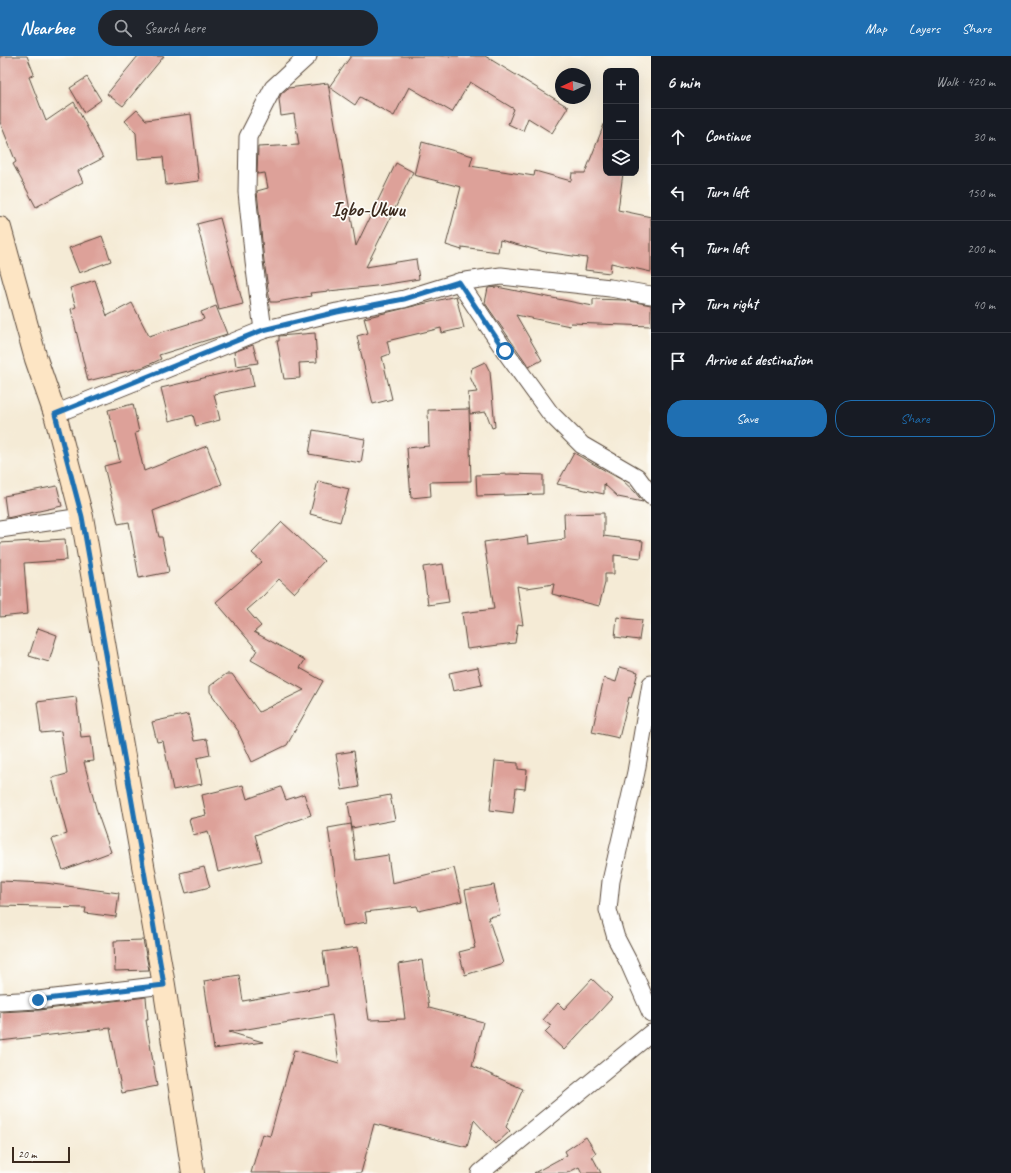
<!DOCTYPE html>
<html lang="en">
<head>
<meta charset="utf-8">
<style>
  :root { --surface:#171b24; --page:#20242c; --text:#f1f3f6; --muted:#9ea1a6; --line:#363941; --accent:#1f6fb2 }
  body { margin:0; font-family:Caveat,sans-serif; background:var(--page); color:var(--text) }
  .controls { position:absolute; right:12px; top:12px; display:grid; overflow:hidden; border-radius:8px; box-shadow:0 4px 16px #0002 }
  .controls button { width:36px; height:36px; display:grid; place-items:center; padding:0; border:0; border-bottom:1px solid var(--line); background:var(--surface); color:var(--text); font:20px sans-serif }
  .compass { position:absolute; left:555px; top:12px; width:36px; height:36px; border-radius:50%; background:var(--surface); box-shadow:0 4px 16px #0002; rotate:266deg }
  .scale { position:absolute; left:12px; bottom:10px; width:58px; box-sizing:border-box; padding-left:4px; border:2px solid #3b2a1e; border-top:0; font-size:11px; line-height:14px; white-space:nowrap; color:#3b2a1e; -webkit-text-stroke:3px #fdfcf7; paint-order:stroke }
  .stop { position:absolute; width:12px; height:12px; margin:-9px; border:3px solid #1f6fb2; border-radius:50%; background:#fff }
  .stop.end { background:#1f6fb2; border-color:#fff; box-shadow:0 1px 4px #0008 }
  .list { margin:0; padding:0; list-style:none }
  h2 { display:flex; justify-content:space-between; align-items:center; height:52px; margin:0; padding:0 16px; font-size:17px }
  h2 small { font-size:13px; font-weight:400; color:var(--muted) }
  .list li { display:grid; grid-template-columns:26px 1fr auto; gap:12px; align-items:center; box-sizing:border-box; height:56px; padding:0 16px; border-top:1px solid var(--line) }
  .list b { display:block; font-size:15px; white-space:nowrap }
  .list em { font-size:13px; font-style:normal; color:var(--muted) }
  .actions { display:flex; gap:8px; padding:12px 16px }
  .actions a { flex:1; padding:9px 0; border:1px solid var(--accent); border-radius:16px; text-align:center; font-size:14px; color:var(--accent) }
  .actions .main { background:var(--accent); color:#fff }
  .icon { flex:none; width:22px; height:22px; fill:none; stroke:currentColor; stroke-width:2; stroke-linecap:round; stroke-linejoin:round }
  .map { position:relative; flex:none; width:651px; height:1117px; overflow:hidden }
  header { display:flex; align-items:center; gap:24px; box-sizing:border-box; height:56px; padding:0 20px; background:var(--accent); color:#fff }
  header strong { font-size:19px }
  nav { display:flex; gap:22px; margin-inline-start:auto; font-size:14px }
  .search { width:280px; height:36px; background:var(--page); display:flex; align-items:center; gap:10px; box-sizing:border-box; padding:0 14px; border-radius:22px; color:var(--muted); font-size:15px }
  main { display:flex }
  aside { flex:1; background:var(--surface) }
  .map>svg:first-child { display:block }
</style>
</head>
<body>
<header>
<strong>Nearbee</strong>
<div class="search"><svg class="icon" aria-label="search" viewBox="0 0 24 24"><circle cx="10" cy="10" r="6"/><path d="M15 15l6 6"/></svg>Search here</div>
<nav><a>Map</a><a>Layers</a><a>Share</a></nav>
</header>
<main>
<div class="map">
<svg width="651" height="1117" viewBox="0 0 651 1117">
  <rect width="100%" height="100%" fill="#fdfcf7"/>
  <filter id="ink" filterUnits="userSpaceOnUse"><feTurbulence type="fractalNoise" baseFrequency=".025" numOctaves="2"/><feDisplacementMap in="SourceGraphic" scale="8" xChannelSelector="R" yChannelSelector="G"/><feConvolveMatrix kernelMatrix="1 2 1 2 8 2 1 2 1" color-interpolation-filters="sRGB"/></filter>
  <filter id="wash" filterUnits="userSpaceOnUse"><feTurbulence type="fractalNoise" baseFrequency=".012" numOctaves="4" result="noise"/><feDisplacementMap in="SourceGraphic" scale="16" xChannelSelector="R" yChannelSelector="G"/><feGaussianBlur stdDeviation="0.9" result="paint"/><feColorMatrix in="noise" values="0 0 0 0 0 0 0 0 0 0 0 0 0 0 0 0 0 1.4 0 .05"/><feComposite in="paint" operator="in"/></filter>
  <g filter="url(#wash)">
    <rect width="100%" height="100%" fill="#f5ebd6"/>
    <g id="blocks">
      <g fill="#dda199">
        <path d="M0 0H27L34 18 29 21 46 65 74 46 103 102 78 115 83 126 36 151 13 108 16 106 0 66Z"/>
        <path d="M138 0H164L123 50 107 38Z"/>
        <path d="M351 0H485L568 51 552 77 528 62 523 75 508 68 514 53 470 26 452 56 409 31 394 60 360 41 355 49 329 31Z"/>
        <path d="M87 21 101 44 84 56 70 32Z"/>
        <path d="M328 27 356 190 396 107 413 116 366 211 416 203 419 223 376 230 310 237 311 240 277 246H270L264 205 257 135 268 132 265 117 257 118 258 91 299 89 294 58 281 60 279 43 281 38 288 32Z"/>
        <path d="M137 54 146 64 191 58 199 125 166 129 163 101 138 103 136 77 125 65Z"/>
        <path d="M605 66 606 117H623L618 154 651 161V216L611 207 610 217 585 214 587 202 545 196 500 184 498 196 462 191V194L446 189 461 131 414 119 422 86 473 100 470 110 534 120 535 115 571 125 572 117H585Z"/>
        <path d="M220 162 243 248 219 254 197 168Z"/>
        <path d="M102 180 111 205 79 217 69 192Z"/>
        <path d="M95 224 107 260 132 247 149 280 204 263 201 256 216 250 227 278 159 299 161 303 144 311 88 325 71 253 76 251 70 232Z"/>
        <path d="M497 231 593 250V243L624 244 651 249V270L571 267 570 270 516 259 542 304 529 311 485 247 488 232Z"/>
        <path d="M456 240 464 272 442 277 441 272 387 285 390 298 382 301 392 343 373 348 357 280 368 277 364 262Z"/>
        <path d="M315 277 317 306 299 307 300 322 284 323 277 285H279V280Z"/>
        <path d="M253 289 258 307 236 310 234 296Z"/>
        <path d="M485 306 490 316 495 371 492 372 486 356 470 358 468 337 477 336 470 321 472 312Z"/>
        <path d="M250 311 254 330 214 338 220 364 196 370 193 359 169 365 161 332Z"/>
        <path d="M133 348 139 376 135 377 144 415 207 390 222 428 153 455 159 481H162L169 516 139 522 129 466 118 468 104 410 120 406 108 354Z"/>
        <path d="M469 353 471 425 430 426 431 440 411 442 407 392 429 390 428 354Z"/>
        <path d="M313 374 365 383 361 407 309 398Z"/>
        <path d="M574 397 622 424 635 436 643 446 618 441 604 428V438L557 428Z"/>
        <path d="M510 418 543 419V438L477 440 476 419Z"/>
        <path d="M318 425 349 433 340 466 310 458Z"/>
        <path d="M57 430 62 450 7 462 4 440Z"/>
        <path d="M604 457V479L603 480 643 485 641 502 614 499V518H605V527L599 550 552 538 554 528 527 532 517 530 523 569 518 568 515 587 467 593 462 557 494 553 484 486 527 480 528 488 565 483 564 458Z"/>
        <path d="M282 466 324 505 294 537 279 523 263 540 247 554 261 570 254 576 305 604 300 612 323 625 287 689 252 706 238 676H239L210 636V630L226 618H232L259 656 304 634 251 604 257 594 216 546 262 506 252 497Z"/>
        <path d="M65 483 67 504 24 507 28 558 0 561V487Z"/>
        <path d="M443 508 449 546 428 549 423 511Z"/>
        <path d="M617 561 642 564 639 584 615 581Z"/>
        <path d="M38 572 57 579 49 606 29 600Z"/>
        <path d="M478 611 482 629 453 635 449 617Z"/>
        <path d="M620 611 638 616 631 642 629 641 619 682 592 676 604 622 616 626Z"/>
        <path d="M76 641 81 681 91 680 94 705 84 706 97 756 111 796 63 814 52 783 67 778 52 722 67 718 61 675 41 677 37 646Z"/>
        <path d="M188 658 194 685 207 683 210 699 197 702 202 728 173 734 163 685 157 686 152 666Z"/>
        <path d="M354 695 359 731 342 734 336 698Z"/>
        <path d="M495 705 518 707V713L527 714 525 733 516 732 513 757 490 754Z"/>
        <path d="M243 729 247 743 281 731 286 744 304 738 311 759 255 779 262 805 218 816 208 775 193 779 189 763 206 759 202 739Z"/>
        <path d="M390 739 395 764 352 772 348 747Z"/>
        <path d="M351 768 356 804 388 799 392 827 454 812 462 845 419 855 417 850 365 856 367 866 343 870 328 772Z"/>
        <path d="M204 811 210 831 186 837 180 817Z"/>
        <path d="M0 825 45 827 119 837 116 861 85 857 86 852 0 850Z"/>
        <path d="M494 829 500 859 488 861 503 907 465 919 459 896 475 892 474 889 475 888 465 834Z"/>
        <path d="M143 884 149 914 115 915 114 885Z"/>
        <path d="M358 891 369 964 405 963 398 908 422 904 429 952 483 966 472 1010 523 1033 506 1071 510 1075 496 1088 474 1064 467 1091 374 1068 361 1117H251L262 1078 270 1080 294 994 339 1007 332 959 229 976 263 986 214 993 204 925 239 919 243 945 328 930 323 896Z"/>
        <path d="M592 923 612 942 564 994 545 976 551 970 543 964 558 947 564 953Z"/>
        <path d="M146 941 148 964H146L157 1030 122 1037 110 972 0 985V956L39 954Z"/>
        <path d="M586 1081 596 1097 592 1100 601 1117H582L579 1111 567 1117H534L567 1099 565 1095Z"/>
      </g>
    </g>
  </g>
  <g filter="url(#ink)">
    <use href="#blocks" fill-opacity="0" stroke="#57473a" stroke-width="1"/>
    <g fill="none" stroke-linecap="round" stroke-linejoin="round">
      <g stroke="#57473a" stroke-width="19">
        <g id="minor">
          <path d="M459 226 505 295 550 357 582 389 637 421 651 440"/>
          <path d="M263 274 254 206 247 136 248 81 273 32 308 0"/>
          <path d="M55 358 263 274 337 256 404 243 459 226 501 220 610 232 651 239"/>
          <path d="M0 473 82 461"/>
          <path d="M651 628 636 716 611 825 608 854 616 882 629 907 651 957"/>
          <path d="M0 946 38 944 164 929"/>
          <path d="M480 1117 651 977"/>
        </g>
      </g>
      <g stroke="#57473a" stroke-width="24">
        <path id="secondary" d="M0 172 36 303 55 358 82 461 164 929 193 1117"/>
      </g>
      <use href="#minor" stroke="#fff" stroke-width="17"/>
      <use href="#secondary" stroke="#fde5c4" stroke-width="22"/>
    </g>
  </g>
  <g fill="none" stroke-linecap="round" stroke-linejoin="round" filter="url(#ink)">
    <path stroke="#1f6fb2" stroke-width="5" d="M38 944 164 929 82 461 55 358 263 274 337 256 404 243 459 226 505 295"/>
  </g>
  <g text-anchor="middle" stroke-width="3.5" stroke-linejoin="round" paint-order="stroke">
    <g font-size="20" font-weight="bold" fill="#3b2a1e" stroke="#fdfcf7">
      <text x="368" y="160">Igbo-Ukwu</text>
    </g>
  </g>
</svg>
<div class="controls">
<button>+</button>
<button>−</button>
<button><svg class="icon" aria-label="layers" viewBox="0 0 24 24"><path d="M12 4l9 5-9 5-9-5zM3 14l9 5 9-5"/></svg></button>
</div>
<svg class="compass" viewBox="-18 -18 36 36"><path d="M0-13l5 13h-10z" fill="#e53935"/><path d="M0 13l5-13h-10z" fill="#9ea1a6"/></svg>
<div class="scale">20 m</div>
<div class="stop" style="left:505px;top:295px"></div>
<div class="stop end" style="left:38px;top:944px"></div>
</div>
<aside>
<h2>6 min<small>Walk · 420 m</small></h2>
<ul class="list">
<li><svg class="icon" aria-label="ahead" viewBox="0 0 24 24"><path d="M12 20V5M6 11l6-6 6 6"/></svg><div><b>Continue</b></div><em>30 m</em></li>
<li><svg class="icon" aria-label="left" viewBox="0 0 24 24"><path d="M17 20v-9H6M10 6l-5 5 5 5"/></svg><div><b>Turn left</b></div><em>150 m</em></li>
<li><svg class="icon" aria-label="left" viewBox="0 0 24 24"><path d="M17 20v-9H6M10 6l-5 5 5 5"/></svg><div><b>Turn left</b></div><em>200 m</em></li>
<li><svg class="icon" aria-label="right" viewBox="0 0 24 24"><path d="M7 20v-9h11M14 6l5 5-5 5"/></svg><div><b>Turn right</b></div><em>40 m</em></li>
<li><svg class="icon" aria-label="arrive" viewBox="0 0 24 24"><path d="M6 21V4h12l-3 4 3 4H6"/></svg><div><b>Arrive at destination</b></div></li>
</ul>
<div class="actions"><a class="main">Save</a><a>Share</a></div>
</aside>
</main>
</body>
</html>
